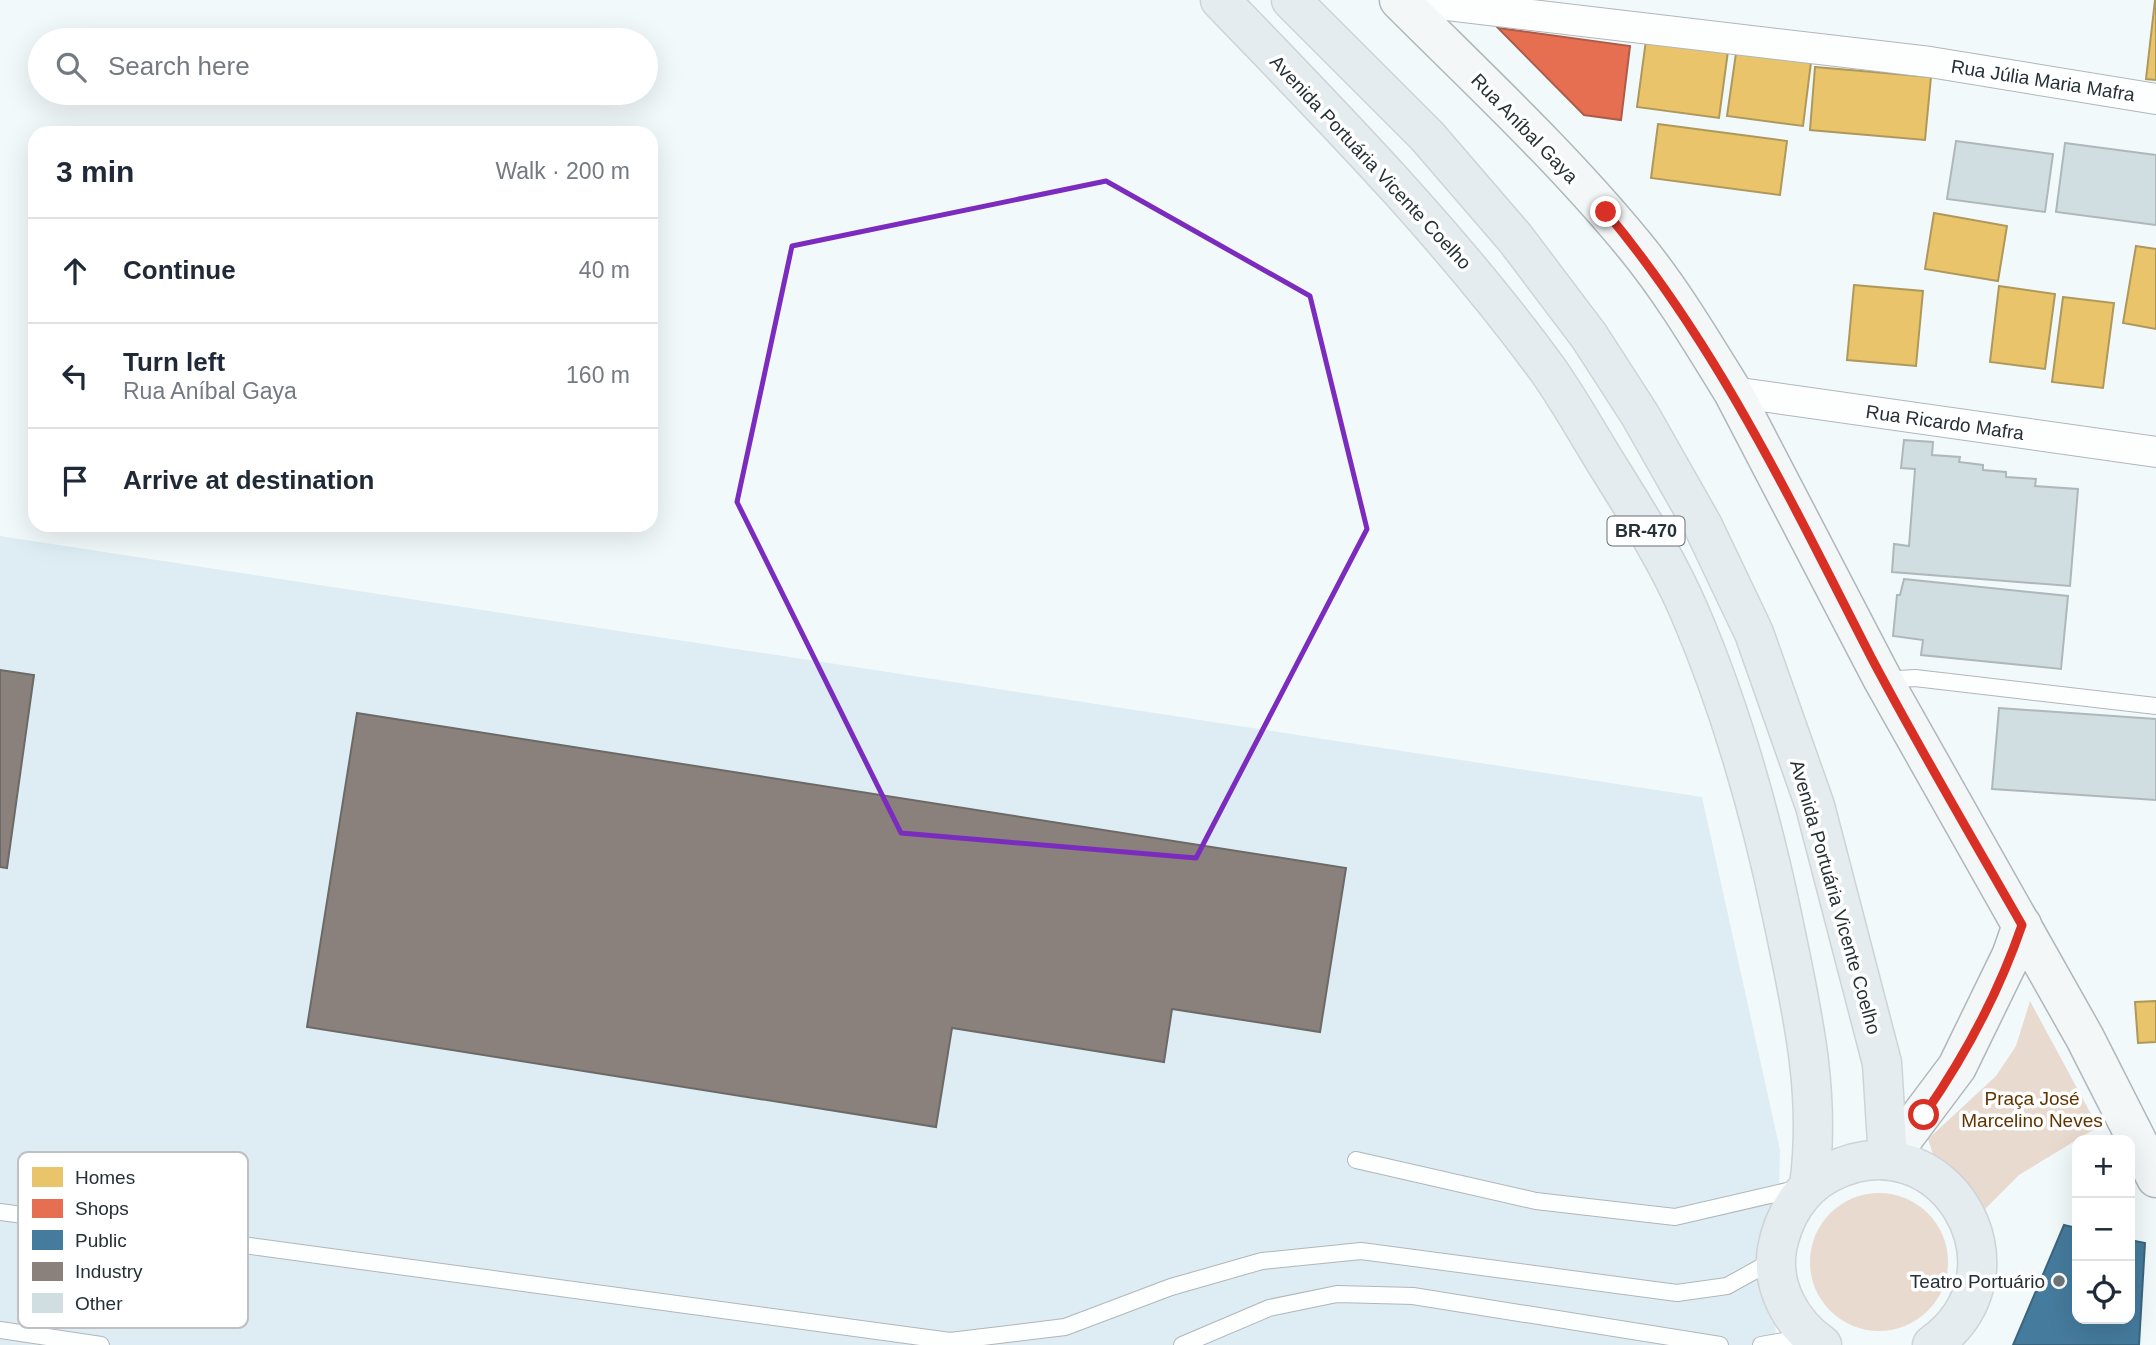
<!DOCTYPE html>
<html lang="en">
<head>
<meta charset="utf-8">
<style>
  :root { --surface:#fff; --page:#f6f6f7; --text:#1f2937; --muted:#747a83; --line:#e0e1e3 }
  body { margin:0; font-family:Arial,sans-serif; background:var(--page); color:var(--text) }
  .controls { position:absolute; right:21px; bottom:21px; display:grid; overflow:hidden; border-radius:14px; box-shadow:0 7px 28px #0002 }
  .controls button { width:63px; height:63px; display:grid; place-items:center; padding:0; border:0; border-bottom:2px solid var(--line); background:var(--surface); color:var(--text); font:35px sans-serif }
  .stop { position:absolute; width:21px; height:21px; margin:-16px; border:5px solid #d93025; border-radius:50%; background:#fff }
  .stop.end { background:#d93025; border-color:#fff; box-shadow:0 2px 7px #0008 }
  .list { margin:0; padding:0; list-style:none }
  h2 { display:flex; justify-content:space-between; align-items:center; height:91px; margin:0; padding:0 28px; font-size:30px }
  h2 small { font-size:23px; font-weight:400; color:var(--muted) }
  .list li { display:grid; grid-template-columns:46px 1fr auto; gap:21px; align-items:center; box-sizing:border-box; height:105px; padding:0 28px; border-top:2px solid var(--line) }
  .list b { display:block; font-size:26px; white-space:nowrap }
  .list p { margin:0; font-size:23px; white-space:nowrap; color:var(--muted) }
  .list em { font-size:23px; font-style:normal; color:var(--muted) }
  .icon { flex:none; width:38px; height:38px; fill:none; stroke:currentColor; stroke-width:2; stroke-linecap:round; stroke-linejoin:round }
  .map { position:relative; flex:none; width:2156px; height:1345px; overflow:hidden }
  .search { position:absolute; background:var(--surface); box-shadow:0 7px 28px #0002; left:28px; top:28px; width:630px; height:77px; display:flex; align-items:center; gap:18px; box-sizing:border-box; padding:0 24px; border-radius:38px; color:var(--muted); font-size:26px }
  .panel { position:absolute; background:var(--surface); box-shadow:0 7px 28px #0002; left:28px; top:126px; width:630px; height:406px; border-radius:21px }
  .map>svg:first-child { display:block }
</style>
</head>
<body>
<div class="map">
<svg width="2156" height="1345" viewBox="0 0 2156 1345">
  <rect width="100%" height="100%" fill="#f2f9fb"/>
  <path fill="#ddedf3" d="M0 536 1702 797 1780 1150 1775 1345H0Z"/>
  <g fill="#e8dace">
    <path d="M2030 1001 2098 1127 2019 1175 1982 1212 1939 1173 1928 1139 1996 1076 2016 1046Z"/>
    <circle cx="1879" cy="1262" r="69"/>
  </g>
  <g fill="#e9c46a" stroke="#ae985a" stroke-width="2">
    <path d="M2155 0H2156V80L2146 79Z"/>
    <path d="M1646 40 1728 51 1719 118 1637 107Z"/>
    <path d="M1736 53 1811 62 1803 126 1727 116Z"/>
    <path d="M1815 67 1931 77 1925 140 1810 130Z"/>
    <path d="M1658 124 1787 141 1780 195 1651 178Z"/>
    <path d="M1934 213 2007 226 1998 281 1925 269Z"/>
    <path d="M2136 246 2156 249V329L2123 323Z"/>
    <path d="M1854 285 1923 291 1916 366 1847 360Z"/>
    <path d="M1999 286 2055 294 2045 369 1990 362Z"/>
    <path d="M2063 297 2114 303 2103 388 2052 382Z"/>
    <path d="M2156 1001V1042L2138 1043 2135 1002Z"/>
  </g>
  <path fill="#e76f51" stroke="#ad5c49" stroke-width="2" d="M1498 28 1630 46 1621 120 1584 115Z"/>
  <path fill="#457b9d" stroke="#3b657e" stroke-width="2" d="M2064 1225 2077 1228V1319H2130V1240L2145 1243 2139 1345H2013Z"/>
  <g fill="#8a817c" stroke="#6c6967" stroke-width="2">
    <path d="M0 670 34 675 7 868 0 867Z"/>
    <path d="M357 713 1346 868 1320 1032 1172 1009 1164 1062 952 1028 936 1127 307 1027Z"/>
  </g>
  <g fill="#d0dde1" stroke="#aeb7ba" stroke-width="2">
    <path d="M1956 141 2053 154 2045 212 1947 199Z"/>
    <path d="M2065 143 2156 155V225L2056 212Z"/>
    <path d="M1904 440 1933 442 1932 455 1960 457 1959 462 1983 465V470L2006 472V477L2036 479 2035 486 2078 489 2070 586 1892 572 1894 544 1909 546 1915 469 1901 468Z"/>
    <path d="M1904 579 2068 596 2061 669 1921 655 1923 640 1893 636 1897 595H1900Z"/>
    <path d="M1999 708 2156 719V800L1992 789Z"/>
  </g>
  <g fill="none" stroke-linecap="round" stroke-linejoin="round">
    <g stroke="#afb7ba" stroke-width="18">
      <g id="service">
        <path d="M1883 680 1915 678 2156 706"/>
        <path d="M1356 1160 1536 1201 1675 1217 1800 1188"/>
        <path d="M0 1212 950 1341 1065 1327 1171 1287 1262 1261 1361 1251 1677 1293 1727 1286 1774 1260"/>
        <path d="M0 1330 101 1345"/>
        <path d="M1182 1345 1269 1308 1337 1294 1413 1296 1720 1345"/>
        <path d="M1761 1345 1807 1337"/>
      </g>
    </g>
    <g stroke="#afb7ba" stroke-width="32">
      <g id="minor">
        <path d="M1405 0 1930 62 2156 99"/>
        <path d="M1733 392 2156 452"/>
      </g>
    </g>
    <g stroke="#afb7ba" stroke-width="41">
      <g id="secondary">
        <path d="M1399 0C1479 80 1563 158 1635 246 1672 291 1702 342 1733 392L1883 680 2085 1038 2156 1178"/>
        <path d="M1888 1159 1957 1067 2011 956 2022 925"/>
      </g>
    </g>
    <g stroke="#cfd3d5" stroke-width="41">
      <g id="trunk">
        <path d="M1220 0C1335 119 1450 236 1548 370 1569 400 1587 432 1606 463 1636 511 1668 561 1690 613 1732 711 1760 811 1782 915 1801 1007 1822 1092 1809 1186"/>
        <path d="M1291 0 1427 136 1515 238 1589 336 1640 415 1703 526 1754 633 1815 806 1882 1063 1888 1159"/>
        <path d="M1822 1345C1791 1323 1771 1287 1777 1249 1783 1217 1800 1188 1829 1173 1941 1114 2037 1270 1932 1345"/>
      </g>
    </g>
    <use href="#service" stroke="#fdfefe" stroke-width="16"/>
    <use href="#minor" stroke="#fdfefe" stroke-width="30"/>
    <use href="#secondary" stroke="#f4f7f8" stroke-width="38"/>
    <use href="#trunk" stroke="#e4ecf0" stroke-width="38"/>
  </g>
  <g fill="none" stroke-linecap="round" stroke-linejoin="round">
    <path stroke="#d93025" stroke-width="9" d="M1606 212C1718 346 1792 503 1871 657 1919 748 1971 836 2022 925 1999 992 1965 1056 1924 1115"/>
  </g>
  <path fill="none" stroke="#7b2cbf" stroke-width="5" stroke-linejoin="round" d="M1106 181 1310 296 1367 529 1196 858 901 833 737 502 792 246Z"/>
  <circle fill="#6d777a" stroke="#fff" stroke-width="2.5" cx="2059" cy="1281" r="7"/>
  <g text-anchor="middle" stroke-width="7" stroke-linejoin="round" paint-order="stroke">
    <rect fill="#fff" stroke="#666f72" stroke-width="2" x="1607.5" y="516.5" width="77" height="29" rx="5"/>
    <g font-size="18" font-weight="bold" fill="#253135">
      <text x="1646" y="537">BR-470</text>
    </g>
    <g font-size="19" fill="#253135" stroke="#fff">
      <text transform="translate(2043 80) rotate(9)" y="7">Rua Júlia Maria Mafra</text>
      <text transform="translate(1525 128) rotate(46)" y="7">Rua Aníbal Gaya</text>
      <text transform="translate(1371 162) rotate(47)" y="7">Avenida Portuária Vicente Coelho</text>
      <text transform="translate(1945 422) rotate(8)" y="7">Rua Ricardo Mafra</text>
      <text transform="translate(1836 897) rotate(74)" y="7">Avenida Portuária Vicente Coelho</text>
    </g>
    <g font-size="19" fill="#613400" stroke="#fff">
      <text x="2032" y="1105">Praça José<tspan x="2032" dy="22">Marcelino Neves</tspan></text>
    </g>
    <g font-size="19" fill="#253135" stroke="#fff" text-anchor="end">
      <text x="2045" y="1288">Teatro Portuário</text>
    </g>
  </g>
  <rect x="18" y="1152" width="230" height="176" rx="10" fill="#fff" stroke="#bec1c2" stroke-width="2"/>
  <rect x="32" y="1167" width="31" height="20" fill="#e9c46a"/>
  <rect x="32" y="1199" width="31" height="19" fill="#e76f51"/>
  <rect x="32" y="1230" width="31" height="20" fill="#457b9d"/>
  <rect x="32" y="1262" width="31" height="19" fill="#8a817c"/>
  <rect x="32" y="1293" width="31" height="20" fill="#d0dde1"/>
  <g font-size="19" fill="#253135">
    <text x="75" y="1184">Homes</text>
    <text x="75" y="1215">Shops</text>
    <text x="75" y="1247">Public</text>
    <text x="75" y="1278">Industry</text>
    <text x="75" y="1310">Other</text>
  </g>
</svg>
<div class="controls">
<button>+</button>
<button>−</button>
<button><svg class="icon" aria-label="locate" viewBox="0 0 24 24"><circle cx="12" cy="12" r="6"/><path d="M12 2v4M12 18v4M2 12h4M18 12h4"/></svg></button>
</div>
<div class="stop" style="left:1924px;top:1115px"></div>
<div class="stop end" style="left:1606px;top:212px"></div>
<div class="search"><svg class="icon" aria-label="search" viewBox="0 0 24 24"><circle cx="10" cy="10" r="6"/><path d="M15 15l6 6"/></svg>Search here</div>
<section class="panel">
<h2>3 min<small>Walk · 200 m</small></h2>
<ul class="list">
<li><svg class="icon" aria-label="ahead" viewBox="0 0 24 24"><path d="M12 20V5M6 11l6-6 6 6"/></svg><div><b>Continue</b></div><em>40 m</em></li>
<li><svg class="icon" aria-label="left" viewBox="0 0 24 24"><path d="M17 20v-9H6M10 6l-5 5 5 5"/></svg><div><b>Turn left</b><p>Rua Aníbal Gaya</p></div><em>160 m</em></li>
<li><svg class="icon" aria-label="arrive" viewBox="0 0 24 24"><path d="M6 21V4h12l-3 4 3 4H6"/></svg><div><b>Arrive at destination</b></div></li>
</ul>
</section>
</div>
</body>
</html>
